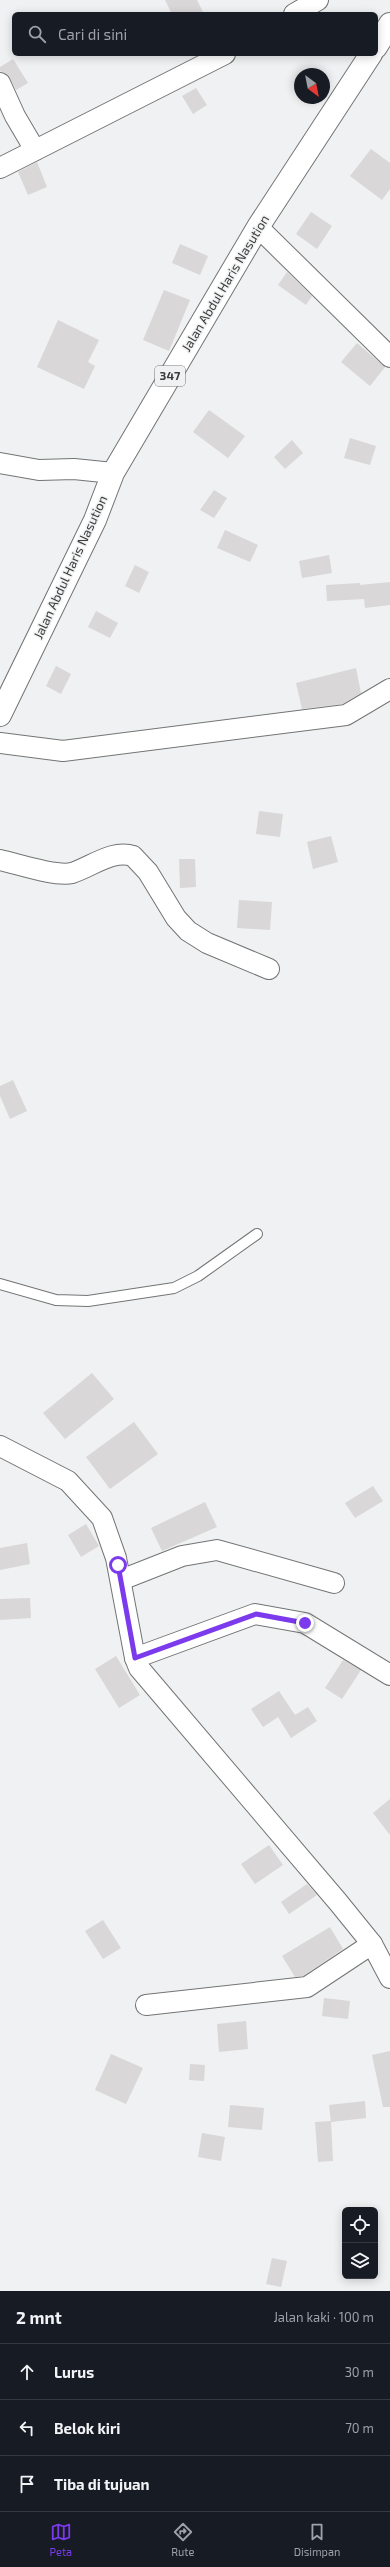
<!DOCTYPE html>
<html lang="id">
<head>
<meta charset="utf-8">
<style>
  :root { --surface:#171b24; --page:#20242c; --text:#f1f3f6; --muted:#9ea1a6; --line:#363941; --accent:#7c3aed }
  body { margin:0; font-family:"Exo 2",sans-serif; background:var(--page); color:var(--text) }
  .controls { position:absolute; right:12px; bottom:12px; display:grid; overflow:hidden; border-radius:6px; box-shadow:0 2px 10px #0003 }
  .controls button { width:36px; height:36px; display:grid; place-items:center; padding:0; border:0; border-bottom:1px solid var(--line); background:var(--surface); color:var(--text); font:20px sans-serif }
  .compass { position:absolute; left:294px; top:68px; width:36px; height:36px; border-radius:50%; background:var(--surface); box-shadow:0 2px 10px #0003; rotate:148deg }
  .stop { position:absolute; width:12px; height:12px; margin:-9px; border:3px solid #7c3aed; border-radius:50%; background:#fff }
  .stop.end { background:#7c3aed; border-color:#fff; box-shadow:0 1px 4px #0008 }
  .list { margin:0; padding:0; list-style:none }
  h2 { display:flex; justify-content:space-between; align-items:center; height:52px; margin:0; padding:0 16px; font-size:17px }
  h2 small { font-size:13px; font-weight:400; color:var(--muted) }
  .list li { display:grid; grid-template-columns:26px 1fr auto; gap:12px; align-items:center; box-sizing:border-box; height:56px; padding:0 16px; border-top:1px solid var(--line) }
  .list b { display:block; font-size:15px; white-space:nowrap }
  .list em { font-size:13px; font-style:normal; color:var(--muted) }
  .icon { flex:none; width:22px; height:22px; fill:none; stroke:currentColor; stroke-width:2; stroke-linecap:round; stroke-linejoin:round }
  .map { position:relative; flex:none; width:390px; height:2291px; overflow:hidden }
  .search { position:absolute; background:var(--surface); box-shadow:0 2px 10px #0003; left:12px; right:12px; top:12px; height:44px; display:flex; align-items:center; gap:10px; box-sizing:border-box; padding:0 14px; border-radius:6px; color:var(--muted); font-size:15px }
  .sheet { height:220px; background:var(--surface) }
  nav { display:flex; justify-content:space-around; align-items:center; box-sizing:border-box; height:56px; border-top:1px solid var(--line); background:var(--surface); font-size:11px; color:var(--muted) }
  nav a { display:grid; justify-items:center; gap:2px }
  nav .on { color:var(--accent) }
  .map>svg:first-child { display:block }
</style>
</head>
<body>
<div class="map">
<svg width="390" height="2291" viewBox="0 0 390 2291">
  <rect width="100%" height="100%" fill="#f0f1f2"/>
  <g fill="#d9d7d7">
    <path d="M165 0H197L204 14H172Z"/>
    <path d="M13 59 28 83 16 90 7 74 0 71V67Z"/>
    <path d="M196 88 207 105 193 114 182 96Z"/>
    <path d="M371 149 390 163V189L382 200 350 176Z"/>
    <path d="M37 162 47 187 28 195 18 172Z"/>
    <path d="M311 212 332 226 317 249 296 234Z"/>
    <path d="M180 244 208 256 200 275 172 263Z"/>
    <path d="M287 272 312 296 306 305 278 285Z"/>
    <path d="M164 290 190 300 169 351 143 340Z"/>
    <path d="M58 320 99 340 88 362 95 366 84 389 37 367Z"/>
    <path d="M357 343 385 367 370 386 341 362Z"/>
    <path d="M209 410 245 436 228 458 193 432Z"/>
    <path d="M350 438 376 446 370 465 344 458Z"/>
    <path d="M292 440 303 453 285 469 274 457Z"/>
    <path d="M214 490 227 498 214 518 200 510Z"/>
    <path d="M225 530 258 545 250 562 217 548Z"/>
    <path d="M329 555 332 573 302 578 299 561Z"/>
    <path d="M135 565 149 572 139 593 125 586Z"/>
    <path d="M390 582V605L365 608 364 599 327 601 326 585 360 583V585Z"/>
    <path d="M96 611 118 623 110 638 88 627Z"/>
    <path d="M56 666 71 674 61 694 46 686Z"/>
    <path d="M356 668 361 693 342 704 302 709 296 683Z"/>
    <path d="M259 811 283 814 280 837 256 834Z"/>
    <path d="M331 836 338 862 313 869 307 842Z"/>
    <path d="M179 859H195L196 887 180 888Z"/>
    <path d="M239 900 272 902 270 930 237 928Z"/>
    <path d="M13 1080 27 1111 10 1119 0 1096V1086Z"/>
    <path d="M92 1373 114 1399 65 1439 43 1413Z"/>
    <path d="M134 1422 158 1454 110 1489 86 1457Z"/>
    <path d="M373 1486 383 1501 355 1518 345 1503Z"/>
    <path d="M205 1502 217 1527 162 1551 151 1528Z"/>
    <path d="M86 1524 99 1546 81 1557 68 1535Z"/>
    <path d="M27 1543 30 1564 0 1570V1548Z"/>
    <path d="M30 1598 31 1618 0 1620V1599Z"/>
    <path d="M116 1656 140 1695 119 1708 95 1669Z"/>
    <path d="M343 1660 361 1670 342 1699 325 1688Z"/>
    <path d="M279 1691 295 1715 308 1707 317 1721 291 1738 278 1717 263 1727 251 1709Z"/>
    <path d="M390 1799V1835L373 1813Z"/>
    <path d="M269 1845 283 1865 255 1884 241 1864Z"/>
    <path d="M307 1884 317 1895 289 1914 281 1902Z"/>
    <path d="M103 1920 121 1948 103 1959 85 1931Z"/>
    <path d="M330 1927 343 1949 303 1976 295 1977 282 1956Z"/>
    <path d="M324 1998 350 2001 348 2019 322 2016Z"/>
    <path d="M246 2021 248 2049 219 2052 217 2024Z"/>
    <path d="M390 2051V2107H383L372 2055Z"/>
    <path d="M111 2054 143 2068 126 2104 95 2090Z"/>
    <path d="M190 2064 205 2065 204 2081 189 2080Z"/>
    <path d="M365 2101 366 2118 331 2122 329 2105Z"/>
    <path d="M230 2105 264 2108 262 2130 228 2127Z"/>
    <path d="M331 2121 333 2161 318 2162 315 2122Z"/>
    <path d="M202 2133 225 2137 221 2161 198 2157Z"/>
    <path d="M272 2258 287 2261 281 2287 266 2284Z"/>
  </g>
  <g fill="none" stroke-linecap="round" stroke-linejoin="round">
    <g stroke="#737474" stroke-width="12">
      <path id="service" d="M0 1284 56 1300 88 1301 174 1288 198 1276 257 1234"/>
    </g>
    <g stroke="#737474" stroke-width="22">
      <g id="minor">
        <path d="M294 14 318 0"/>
        <path d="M0 83 15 116 35 150"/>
        <path d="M0 168 225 54"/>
        <path d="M258 227 390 357"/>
        <path d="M0 463 39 470 74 469 113 473"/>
        <path d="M0 743 63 751 346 715 390 689"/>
        <path d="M0 860C18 864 56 877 72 873 91 867 113 849 133 856L148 872 176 918 188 931 207 943 269 969"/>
        <path d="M0 1446 68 1481 102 1518 116 1558 135 1658 139 1668 338 1902 372 1944 390 1978"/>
        <path d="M121 1580 182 1556 217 1550 334 1583"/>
        <path d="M135 1658 255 1614 305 1623 390 1675"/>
        <path d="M146 2005 307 1987 372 1944"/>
      </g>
    </g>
    <g stroke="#737474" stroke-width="24">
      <g id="primary">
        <path d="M376 47 390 24"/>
        <path d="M0 715 95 520 113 473 258 227 371 54"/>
      </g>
    </g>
    <use href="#service" stroke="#fff" stroke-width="10"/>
    <use href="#minor" stroke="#fff" stroke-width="20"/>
    <use href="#primary" stroke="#fff" stroke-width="22"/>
  </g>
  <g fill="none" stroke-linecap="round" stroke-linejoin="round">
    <path stroke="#7c3aed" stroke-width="5" d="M118 1565 135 1658 256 1614 305 1623"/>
  </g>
  <g text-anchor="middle" stroke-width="3" stroke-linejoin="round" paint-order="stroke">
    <rect fill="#f0f1f2" stroke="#727273" stroke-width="1" x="155" y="366" width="30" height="20" rx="3"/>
    <g font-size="12" font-weight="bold" fill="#3c3c3d">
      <text x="170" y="380">347</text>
    </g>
    <g font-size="13" fill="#3c3c3d" stroke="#f0f1f2">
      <text transform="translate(225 283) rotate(-59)" y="5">Jalan Abdul Haris Nasution</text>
      <text transform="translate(70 567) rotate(-65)" y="5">Jalan Abdul Haris Nasution</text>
    </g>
  </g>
</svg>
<div class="controls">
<button><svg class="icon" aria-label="locate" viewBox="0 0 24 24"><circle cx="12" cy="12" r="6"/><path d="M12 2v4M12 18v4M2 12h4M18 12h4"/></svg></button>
<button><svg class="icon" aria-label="layers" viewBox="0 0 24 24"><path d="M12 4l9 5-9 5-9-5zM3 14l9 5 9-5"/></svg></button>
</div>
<svg class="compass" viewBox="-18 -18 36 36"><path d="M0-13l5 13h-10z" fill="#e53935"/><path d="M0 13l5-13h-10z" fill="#9ea1a6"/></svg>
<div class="stop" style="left:118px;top:1565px"></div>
<div class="stop end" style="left:305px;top:1623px"></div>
<div class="search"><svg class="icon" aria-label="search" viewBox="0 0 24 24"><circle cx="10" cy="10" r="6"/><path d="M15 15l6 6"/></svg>Cari di sini</div>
</div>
<section class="sheet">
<h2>2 mnt<small>Jalan kaki · 100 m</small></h2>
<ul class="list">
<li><svg class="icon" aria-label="ahead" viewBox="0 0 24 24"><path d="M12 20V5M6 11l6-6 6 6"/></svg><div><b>Lurus</b></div><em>30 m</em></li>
<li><svg class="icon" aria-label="left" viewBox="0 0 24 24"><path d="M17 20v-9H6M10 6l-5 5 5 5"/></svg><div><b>Belok kiri</b></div><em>70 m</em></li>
<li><svg class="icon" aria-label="arrive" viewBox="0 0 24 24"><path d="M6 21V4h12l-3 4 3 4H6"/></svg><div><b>Tiba di tujuan</b></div></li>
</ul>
</section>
<nav>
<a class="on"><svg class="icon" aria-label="map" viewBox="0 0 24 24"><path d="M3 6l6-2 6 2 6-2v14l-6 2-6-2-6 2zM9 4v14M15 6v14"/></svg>Peta</a>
<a><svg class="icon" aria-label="directions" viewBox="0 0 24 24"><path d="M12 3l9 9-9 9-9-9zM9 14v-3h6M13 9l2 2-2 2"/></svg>Rute</a>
<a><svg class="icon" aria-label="saved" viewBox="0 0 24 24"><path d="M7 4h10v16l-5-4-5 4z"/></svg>Disimpan</a>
</nav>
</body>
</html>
